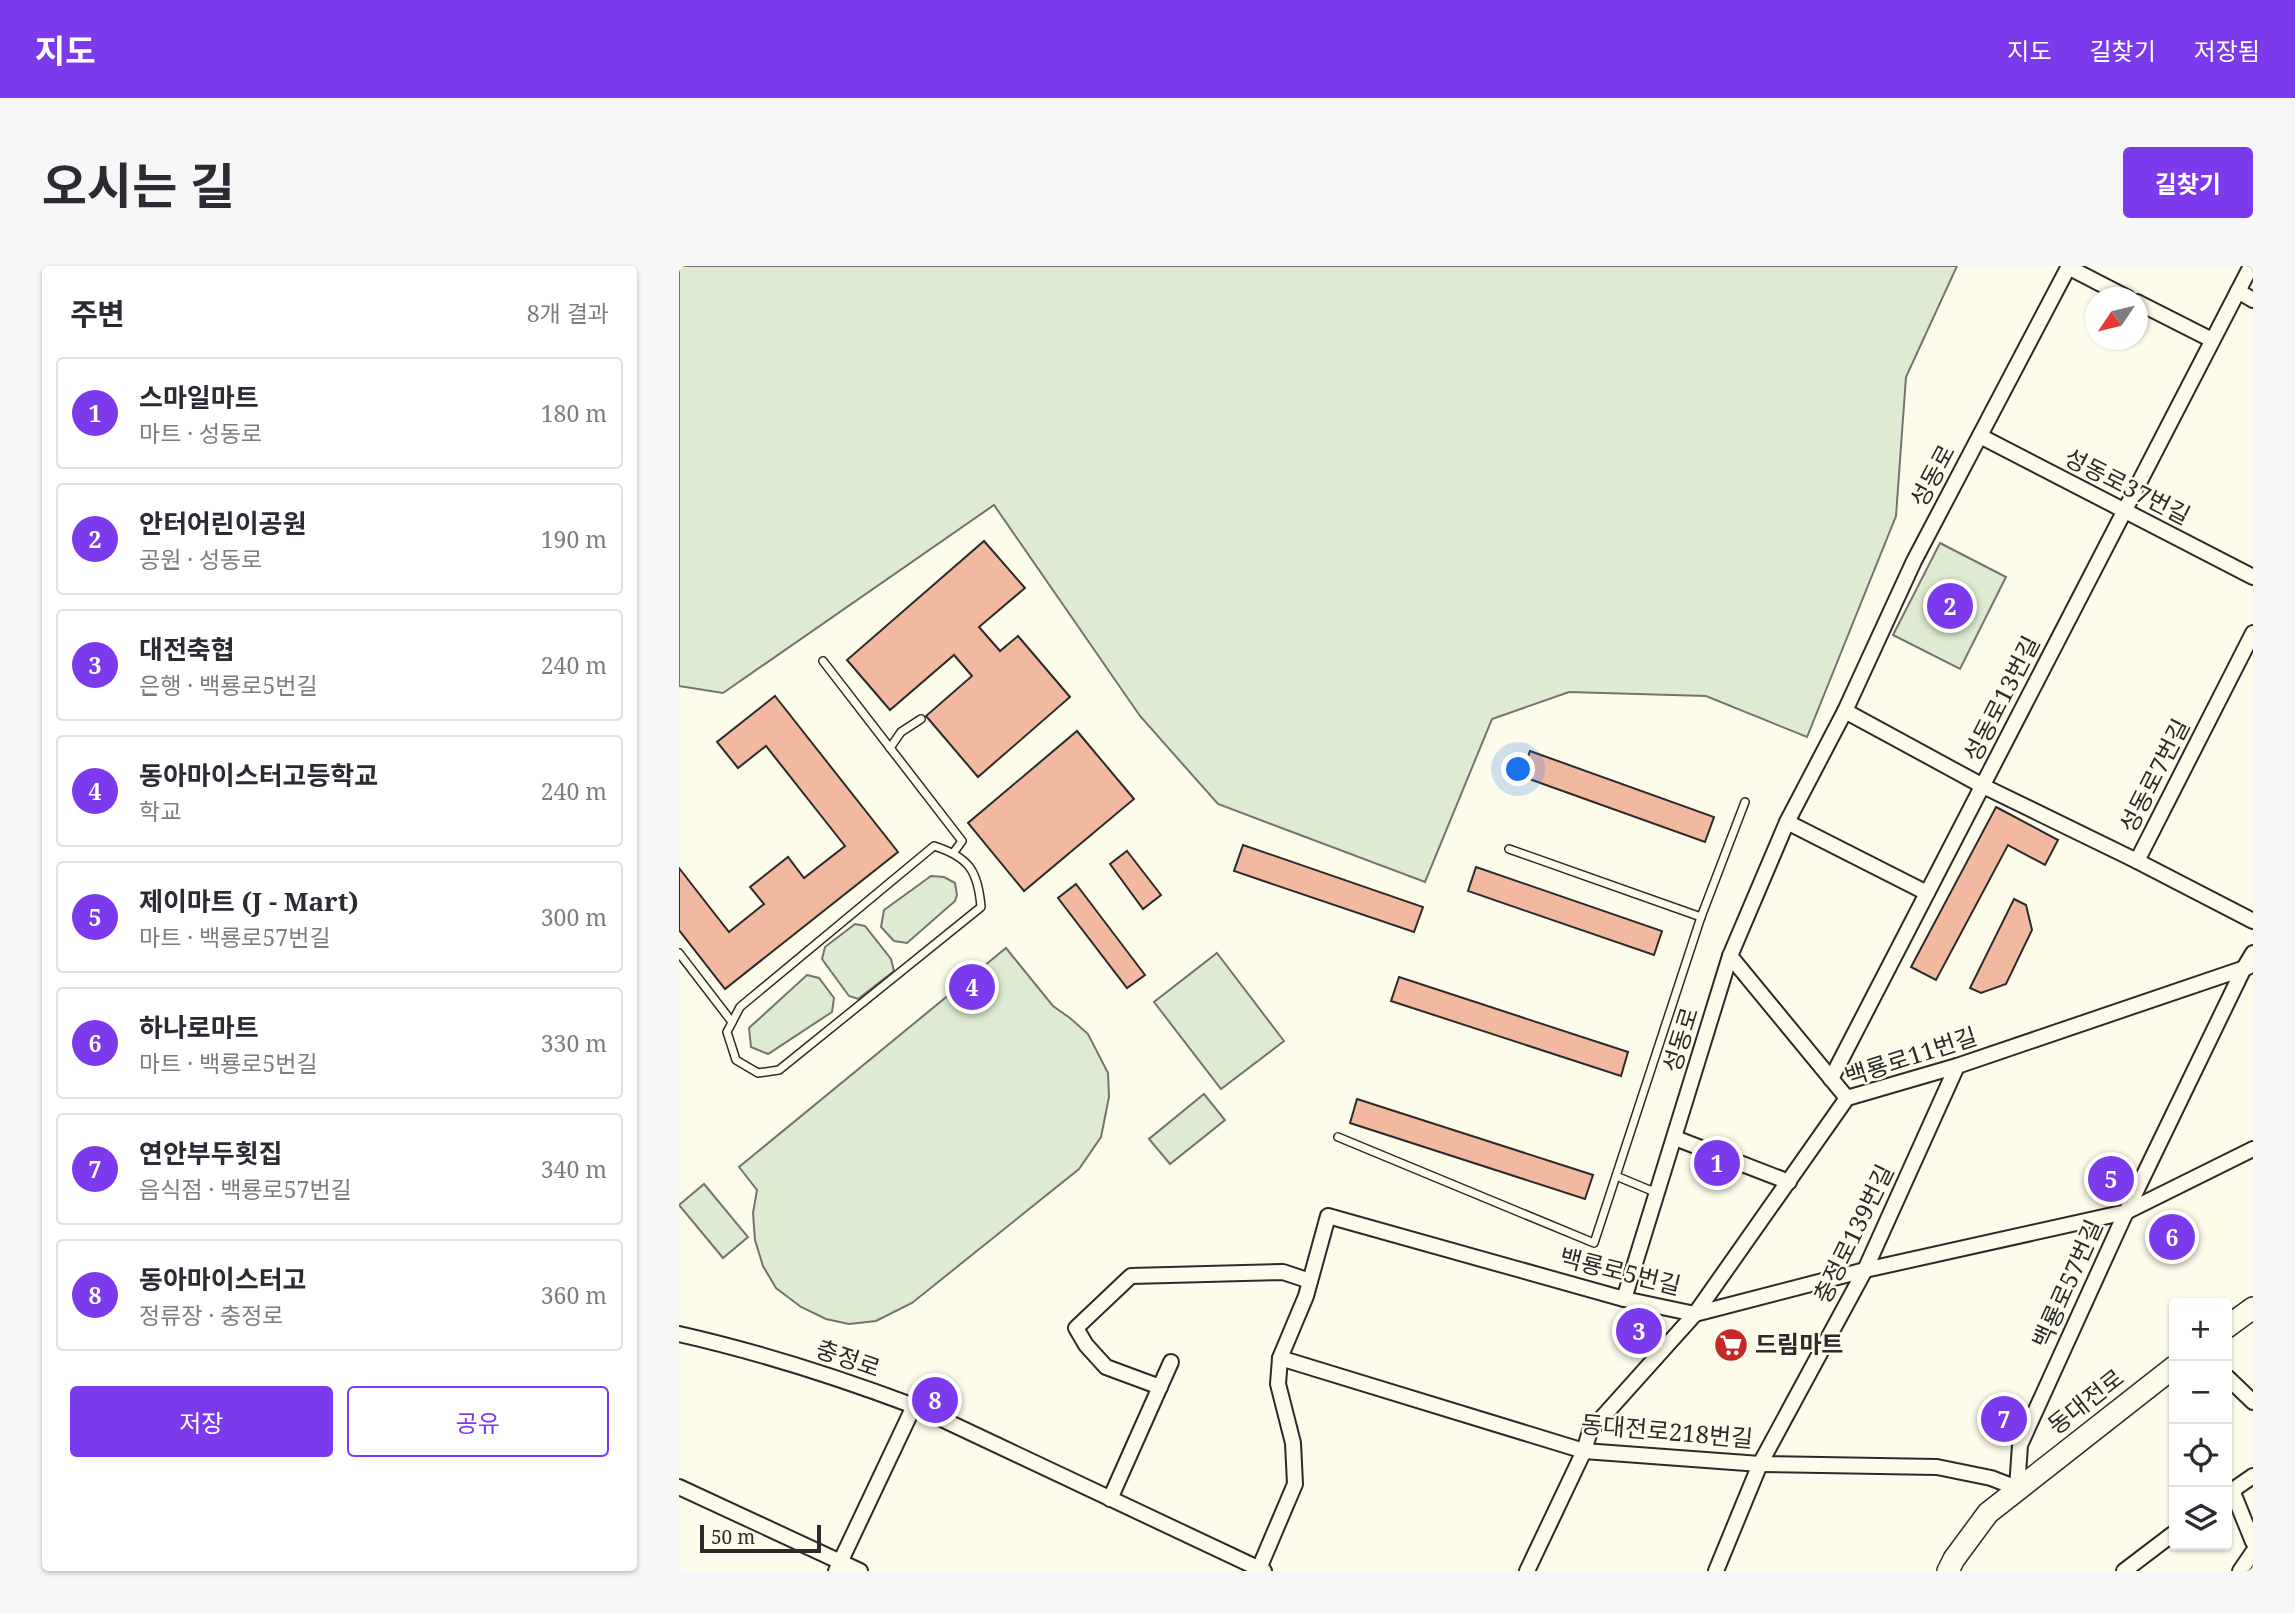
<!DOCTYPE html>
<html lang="ko">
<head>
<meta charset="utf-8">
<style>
  :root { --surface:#fff; --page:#f7f7f7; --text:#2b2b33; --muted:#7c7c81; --line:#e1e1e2; --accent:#7c3aed }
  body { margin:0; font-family:"Noto Serif","Noto Sans KR",serif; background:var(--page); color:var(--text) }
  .controls { position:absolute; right:21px; bottom:21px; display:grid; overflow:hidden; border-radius:7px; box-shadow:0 2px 5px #0004 }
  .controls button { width:63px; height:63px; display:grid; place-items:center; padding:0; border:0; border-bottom:2px solid var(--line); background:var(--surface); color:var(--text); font:35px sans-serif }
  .compass { position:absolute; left:1406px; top:21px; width:63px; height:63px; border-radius:50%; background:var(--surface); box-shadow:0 2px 5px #0004; rotate:235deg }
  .scale { position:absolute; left:21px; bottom:18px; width:121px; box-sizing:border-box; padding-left:7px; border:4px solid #2b2b2b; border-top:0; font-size:19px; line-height:24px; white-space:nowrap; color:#2b2b2b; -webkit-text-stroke:5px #fdfbea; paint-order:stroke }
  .you { position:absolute; left:840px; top:504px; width:24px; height:24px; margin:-18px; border:5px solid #fff; border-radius:50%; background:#1a73e8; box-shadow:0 0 0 10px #1a73e833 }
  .badge { display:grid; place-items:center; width:46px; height:46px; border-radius:50%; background:var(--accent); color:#fff; font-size:23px; font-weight:700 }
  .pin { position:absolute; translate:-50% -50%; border:4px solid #fff; box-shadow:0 2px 7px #0006 }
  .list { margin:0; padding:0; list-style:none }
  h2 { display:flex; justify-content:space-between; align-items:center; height:91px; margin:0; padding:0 28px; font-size:30px }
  h2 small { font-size:23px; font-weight:400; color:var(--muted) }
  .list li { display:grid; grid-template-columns:46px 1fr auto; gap:21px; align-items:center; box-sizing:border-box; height:112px; margin:0 14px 14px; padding:0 14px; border:2px solid var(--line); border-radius:7px }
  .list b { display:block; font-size:26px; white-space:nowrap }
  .list p { margin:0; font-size:23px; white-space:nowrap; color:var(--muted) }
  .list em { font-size:23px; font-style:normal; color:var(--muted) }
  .actions { display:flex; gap:14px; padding:21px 28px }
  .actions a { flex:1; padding:16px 0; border:2px solid var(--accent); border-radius:7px; text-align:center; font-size:24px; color:var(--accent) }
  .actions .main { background:var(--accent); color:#fff }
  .icon { flex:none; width:38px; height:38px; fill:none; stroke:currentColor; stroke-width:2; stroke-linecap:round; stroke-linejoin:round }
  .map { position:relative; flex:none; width:1574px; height:1305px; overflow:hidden; border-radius:7px }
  header { display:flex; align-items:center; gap:42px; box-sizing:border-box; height:98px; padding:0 35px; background:var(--accent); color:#fff }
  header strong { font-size:33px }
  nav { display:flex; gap:38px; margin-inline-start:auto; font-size:24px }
  .intro { display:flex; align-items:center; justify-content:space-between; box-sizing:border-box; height:168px; padding:0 42px }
  h1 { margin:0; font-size:49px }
  .button { padding:18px 32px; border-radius:7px; background:var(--accent); color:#fff; font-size:24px; font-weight:700 }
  main { display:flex; gap:42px; padding:0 42px }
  aside { flex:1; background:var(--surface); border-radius:7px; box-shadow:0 2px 5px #0004 }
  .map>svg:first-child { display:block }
</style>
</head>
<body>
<header>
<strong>지도</strong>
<nav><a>지도</a><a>길찾기</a><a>저장됨</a></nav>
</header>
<div class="intro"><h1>오시는 길</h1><a class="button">길찾기</a></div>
<main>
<aside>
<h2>주변<small>8개 결과</small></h2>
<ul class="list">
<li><span class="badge">1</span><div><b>스마일마트</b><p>마트 · 성동로</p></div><em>180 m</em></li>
<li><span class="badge">2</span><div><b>안터어린이공원</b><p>공원 · 성동로</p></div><em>190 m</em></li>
<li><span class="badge">3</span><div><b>대전축협</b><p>은행 · 백룡로5번길</p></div><em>240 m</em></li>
<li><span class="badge">4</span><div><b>동아마이스터고등학교</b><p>학교</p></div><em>240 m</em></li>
<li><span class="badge">5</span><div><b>제이마트 (J - Mart)</b><p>마트 · 백룡로57번길</p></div><em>300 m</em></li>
<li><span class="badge">6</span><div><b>하나로마트</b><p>마트 · 백룡로5번길</p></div><em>330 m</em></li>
<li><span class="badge">7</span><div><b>연안부두횟집</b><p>음식점 · 백룡로57번길</p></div><em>340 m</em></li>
<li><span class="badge">8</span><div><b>동아마이스터고</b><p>정류장 · 충정로</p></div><em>360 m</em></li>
</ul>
<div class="actions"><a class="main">저장</a><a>공유</a></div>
</aside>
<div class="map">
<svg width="1574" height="1305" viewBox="0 0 1574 1305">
  <rect width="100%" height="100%" fill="#fdfbea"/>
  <g fill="#deebd1" stroke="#74746e" stroke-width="2">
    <path d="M0 0H1278L1227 111 1217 250 1128 471 1027 430 890 426 813 453 746 616 539 538 461 450 315 239 44 427 0 420Z"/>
    <path d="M1261 277 1327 311 1281 403 1214 369Z"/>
    <path d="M252 610 265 611 276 617 278 629 276 635 228 677 215 675 202 661 205 644Z"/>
    <path d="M176 658 186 660 212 693 215 705 179 733 170 730 143 693 146 681Z"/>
    <path d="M327 682 374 740 391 752 409 768 429 807 430 831 422 871 400 903 233 1037 197 1055 170 1058 147 1053 122 1041 97 1022 84 1000 76 974 74 947 78 924 60 901Z"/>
    <path d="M538 687 605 775 542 823 475 736Z"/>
    <path d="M128 709 140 712 155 732 153 746 89 788 72 781 70 762Z"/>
    <path d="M525 828 546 854 491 898 470 873Z"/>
    <path d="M25 918 69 971 44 992 0 939Z"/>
  </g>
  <g fill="#f2b8a0" stroke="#2b2b2b" stroke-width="2">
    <path d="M305 275 346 322 300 361 321 385 339 370 391 431 299 511 247 450 293 410 275 389 211 444 168 394Z"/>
    <path d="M96 430 219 586 46 723 0 664V602L50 666 85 638 71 621 109 591 125 612 166 580 87 480 59 502 38 476Z"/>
    <path d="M398 465 455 533 345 625 289 557Z"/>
    <path d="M851 485 1035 551 1026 576 842 510Z"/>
    <path d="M1317 541 1379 574 1366 599 1329 579 1257 714 1232 701Z"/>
    <path d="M564 579 744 641 735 666 555 605Z"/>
    <path d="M448 585 482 629 464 643 431 598Z"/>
    <path d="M797 601 983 665 975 689 789 625Z"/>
    <path d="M397 618 466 709 448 722 379 632Z"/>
    <path d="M1335 633 1347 639 1353 664 1327 718 1302 727 1291 722Z"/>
    <path d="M720 711 949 786 942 810 712 735Z"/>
    <path d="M678 833 914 909 906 933 671 857Z"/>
  </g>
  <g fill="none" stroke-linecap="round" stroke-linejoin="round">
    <g stroke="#2b2b2b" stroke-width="10">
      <g id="service">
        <path d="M144 395 283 575 275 586"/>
        <path d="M211 482 222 466 242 453"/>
        <path d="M255 580C290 591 299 605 302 641L100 804 79 807 57 794 48 766 61 741Z"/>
        <path d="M830 583 1022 651"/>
        <path d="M0 687 53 756"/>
        <path d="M659 871 915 977 937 910"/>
        <path d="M978 927 937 910 1022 651 1066 536"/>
      </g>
    </g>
    <g stroke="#2b2b2b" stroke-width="18">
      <g id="minor">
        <path d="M1389 1 1449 32"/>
        <path d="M1559 25 1574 34"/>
        <path d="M1458 36 1533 74"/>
        <path d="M1301 170 1574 311"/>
        <path d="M1166 445 1304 520 1458 595 1574 655"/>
        <path d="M1108 556 1248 627"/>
        <path d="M1458 595 1574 367"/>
        <path d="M1051 690 1168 832"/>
        <path d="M1152 813 1572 0"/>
        <path d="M996 872 1110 916"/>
        <path d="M945 1033 1051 690 1108 556 1166 445 1235 295 1390 0"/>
        <path d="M0 1068C80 1086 158 1111 235 1140L585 1305"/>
        <path d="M601 1092 905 1185 1081 1198 1258 1201 1312 1212 1338 1222 1341 1179 1447 946 1565 702 1574 687"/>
        <path d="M1548 1111 1574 1136"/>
        <path d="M481 1121 427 1101 407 1079 397 1062 452 1010 604 1006 631 1015"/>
        <path d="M0 1221 181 1305"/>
        <path d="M1553 1224 1574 1276"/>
        <path d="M1548 1228 1574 1210"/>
        <path d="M431 1233 492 1096"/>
        <path d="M157 1305 235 1140"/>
        <path d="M579 1305 616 1218 614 1177 599 1118 601 1092 627 1030 649 950 945 1033 1016 1048 1186 1004 1447 946 1574 883"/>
        <path d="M848 1305 905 1185 911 1165 1016 1048 1168 832 1278 800 1569 701"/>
        <path d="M1037 1305 1081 1198 1186 1004 1278 800"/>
        <path d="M1445 1305 1495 1267"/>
        <path d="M1561 1305 1574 1286"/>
      </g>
    </g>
    <g stroke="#2b2b2b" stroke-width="24">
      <g id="secondary">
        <path d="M1548 1061 1574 1042"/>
        <path d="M1269 1305 1275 1293 1309 1247 1495 1101"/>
      </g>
    </g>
    <use href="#service" stroke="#fdfbea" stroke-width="7"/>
    <use href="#minor" stroke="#fdfbea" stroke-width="14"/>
    <use href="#secondary" stroke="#fdfbea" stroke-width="21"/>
  </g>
  <defs>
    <g id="supermarket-disc" transform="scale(1.75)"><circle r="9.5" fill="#c62828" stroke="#fdfbea"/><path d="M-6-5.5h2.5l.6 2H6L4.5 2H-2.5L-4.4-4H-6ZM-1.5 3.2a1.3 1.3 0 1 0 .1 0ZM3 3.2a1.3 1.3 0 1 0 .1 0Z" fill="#fff"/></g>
  </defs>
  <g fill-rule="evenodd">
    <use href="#supermarket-disc" x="1052" y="1079"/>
  </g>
  <g text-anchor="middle" stroke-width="5" stroke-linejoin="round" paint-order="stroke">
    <g font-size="24" fill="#2b2b2b" stroke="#fdfbea">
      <text transform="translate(1254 210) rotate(-62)" y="8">성동로</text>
      <text transform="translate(1448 221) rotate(27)" y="8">성동로37번길</text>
      <text transform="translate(1323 433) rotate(-63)" y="8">성동로13번길</text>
      <text transform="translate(1476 510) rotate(-63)" y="8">성동로7번길</text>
      <text transform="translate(1002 774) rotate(-73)" y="8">성동로</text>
      <text transform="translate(1232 791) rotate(-18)" y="8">백룡로11번길</text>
      <text transform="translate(1175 968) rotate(-64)" y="8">충정로139번길</text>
      <text transform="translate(941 1006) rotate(14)" y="8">백룡로5번길</text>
      <text transform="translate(1389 1018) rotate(-66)" y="8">백룡로57번길</text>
      <text transform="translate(169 1093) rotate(19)" y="8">충정로</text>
      <text transform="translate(1407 1136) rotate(-38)" y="8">동대전로</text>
      <text transform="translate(988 1166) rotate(5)" y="8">동대전로218번길</text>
    </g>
    <g font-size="24" font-weight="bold" fill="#2b2b2b" stroke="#fdfbea" text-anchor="start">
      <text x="1076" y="1087">드림마트</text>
    </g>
  </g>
</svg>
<div class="controls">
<button>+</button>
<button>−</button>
<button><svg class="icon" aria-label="locate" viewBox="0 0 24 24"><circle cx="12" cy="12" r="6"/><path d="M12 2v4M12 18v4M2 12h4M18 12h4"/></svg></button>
<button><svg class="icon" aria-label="layers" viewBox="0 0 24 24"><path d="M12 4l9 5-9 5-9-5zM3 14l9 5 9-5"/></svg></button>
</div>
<svg class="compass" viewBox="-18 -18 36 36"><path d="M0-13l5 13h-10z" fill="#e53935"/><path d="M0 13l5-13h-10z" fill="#7c7c81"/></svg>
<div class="scale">50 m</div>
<div class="you"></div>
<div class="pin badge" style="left:1038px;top:897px">1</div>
<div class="pin badge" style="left:1271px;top:340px">2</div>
<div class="pin badge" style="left:960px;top:1065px">3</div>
<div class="pin badge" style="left:293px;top:721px">4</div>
<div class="pin badge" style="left:1432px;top:913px">5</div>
<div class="pin badge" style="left:1493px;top:971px">6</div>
<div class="pin badge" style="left:1325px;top:1153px">7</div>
<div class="pin badge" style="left:256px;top:1134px">8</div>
</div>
</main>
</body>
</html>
